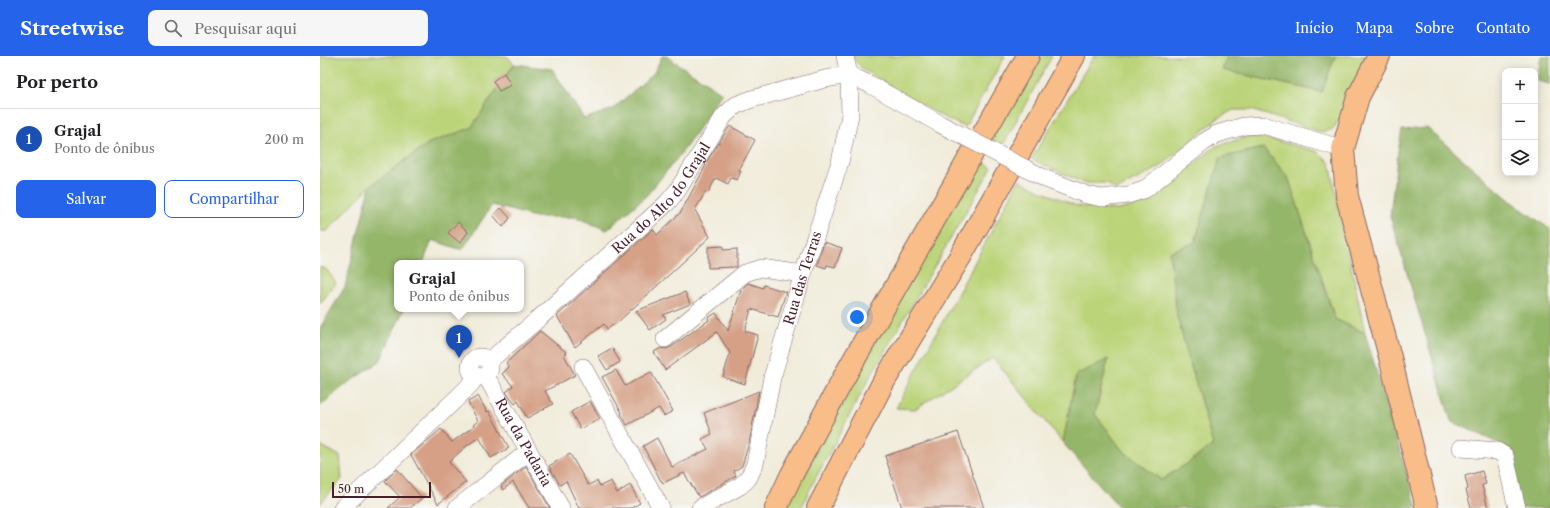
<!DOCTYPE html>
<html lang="pt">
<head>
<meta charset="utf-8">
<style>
  :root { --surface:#fff; --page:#f6f6f6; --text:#202124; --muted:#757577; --line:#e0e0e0; --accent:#2563eb }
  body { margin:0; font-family:"Libre Caslon Text",serif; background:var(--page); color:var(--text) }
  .controls { position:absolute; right:12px; top:12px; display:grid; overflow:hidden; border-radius:8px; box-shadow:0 2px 10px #0003 }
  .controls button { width:36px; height:36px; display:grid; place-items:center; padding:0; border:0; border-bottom:1px solid var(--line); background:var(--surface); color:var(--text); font:20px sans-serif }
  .scale { position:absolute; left:12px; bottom:10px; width:99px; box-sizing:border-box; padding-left:4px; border:2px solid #4a1f2b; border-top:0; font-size:11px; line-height:14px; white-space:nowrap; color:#4a1f2b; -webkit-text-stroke:3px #f6f6f2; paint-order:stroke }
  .you { position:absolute; left:537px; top:261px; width:14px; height:14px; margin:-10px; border:3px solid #fff; border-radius:50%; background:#1a73e8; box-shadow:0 0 0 6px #1a73e833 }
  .badge { display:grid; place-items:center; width:26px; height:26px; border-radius:50%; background:var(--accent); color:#fff; font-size:13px; font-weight:700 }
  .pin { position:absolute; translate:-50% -33px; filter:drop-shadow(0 1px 2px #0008) }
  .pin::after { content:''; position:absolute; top:21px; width:14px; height:12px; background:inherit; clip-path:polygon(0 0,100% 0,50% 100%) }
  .popup { position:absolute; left:74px; top:204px; width:130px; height:52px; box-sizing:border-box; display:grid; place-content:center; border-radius:8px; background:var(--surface); filter:drop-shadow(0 1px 3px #0005); font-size:13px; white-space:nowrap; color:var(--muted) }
  .popup b { font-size:15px; color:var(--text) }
  .popup::after { content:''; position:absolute; left:50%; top:100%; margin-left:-8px; border:8px solid transparent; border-top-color:var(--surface) }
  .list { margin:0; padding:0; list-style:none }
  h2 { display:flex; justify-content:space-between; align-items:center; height:52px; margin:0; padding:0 16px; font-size:17px }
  h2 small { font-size:13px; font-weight:400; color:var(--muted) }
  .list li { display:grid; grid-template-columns:26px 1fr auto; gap:12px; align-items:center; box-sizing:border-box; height:60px; padding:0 16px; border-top:1px solid var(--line) }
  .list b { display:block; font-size:15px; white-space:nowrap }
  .list p { margin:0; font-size:13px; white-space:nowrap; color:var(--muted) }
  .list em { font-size:13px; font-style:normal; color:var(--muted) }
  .actions { display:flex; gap:8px; padding:12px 16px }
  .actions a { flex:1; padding:9px 0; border:1px solid var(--accent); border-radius:8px; text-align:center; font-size:14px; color:var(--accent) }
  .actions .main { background:var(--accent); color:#fff }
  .icon { flex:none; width:22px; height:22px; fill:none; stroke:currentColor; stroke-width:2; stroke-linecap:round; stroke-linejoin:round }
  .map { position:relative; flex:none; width:1230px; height:452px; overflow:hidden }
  header { display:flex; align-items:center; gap:24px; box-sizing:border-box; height:56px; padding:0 20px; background:var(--accent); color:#fff }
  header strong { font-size:19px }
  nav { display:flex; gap:22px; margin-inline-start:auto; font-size:14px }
  .search { width:280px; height:36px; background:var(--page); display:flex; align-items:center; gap:10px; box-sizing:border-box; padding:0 14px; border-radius:8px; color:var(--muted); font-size:15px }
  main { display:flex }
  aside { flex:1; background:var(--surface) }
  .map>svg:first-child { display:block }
</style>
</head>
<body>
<header>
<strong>Streetwise</strong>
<div class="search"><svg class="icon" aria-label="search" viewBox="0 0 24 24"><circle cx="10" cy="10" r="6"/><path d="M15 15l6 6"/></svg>Pesquisar aqui</div>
<nav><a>Início</a><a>Mapa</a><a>Sobre</a><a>Contato</a></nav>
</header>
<main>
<aside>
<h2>Por perto<small></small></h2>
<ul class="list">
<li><span class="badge" style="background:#1a4fb4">1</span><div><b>Grajal</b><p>Ponto de ônibus</p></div><em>200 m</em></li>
</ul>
<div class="actions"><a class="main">Salvar</a><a>Compartilhar</a></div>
</aside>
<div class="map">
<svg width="1230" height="452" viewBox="0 0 1230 452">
  <rect width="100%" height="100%" fill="#f6f6f2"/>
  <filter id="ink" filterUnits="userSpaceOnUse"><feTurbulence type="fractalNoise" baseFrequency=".025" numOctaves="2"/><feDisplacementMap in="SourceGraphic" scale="8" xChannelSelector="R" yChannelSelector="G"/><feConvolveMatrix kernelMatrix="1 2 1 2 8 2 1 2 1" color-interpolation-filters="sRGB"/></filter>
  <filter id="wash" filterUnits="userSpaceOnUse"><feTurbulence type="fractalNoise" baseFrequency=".012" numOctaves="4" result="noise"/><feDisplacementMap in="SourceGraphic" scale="16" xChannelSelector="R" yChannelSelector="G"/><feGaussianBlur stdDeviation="0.9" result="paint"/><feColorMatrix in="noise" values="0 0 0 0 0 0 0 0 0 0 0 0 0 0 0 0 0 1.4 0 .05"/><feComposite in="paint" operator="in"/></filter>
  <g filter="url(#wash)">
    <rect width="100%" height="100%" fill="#f1ecda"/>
    <g fill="#bbd479" stroke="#827a52">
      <path d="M0 0H187L194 8 151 72 109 87 50 130 7 175H0Z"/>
      <path d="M530 0H685L645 71 623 61 544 14Z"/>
      <path d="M718 0H732L683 89 671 83Z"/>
      <path d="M774 0H907L903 14 1001 36 1015 0H1053L1019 64 1013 73 1001 76 931 54H913L897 63 840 111 796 134 787 127H764L711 103Z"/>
      <path d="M927 81H942L999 96 1010 107 1045 277 1015 263 968 121 943 92 900 102 875 186 857 260 893 389 868 407 841 424 802 394 775 358 788 304 756 319 743 387 673 302 595 353 576 352 699 124 721 135 757 150 799 154 829 145 881 102 896 90Z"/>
      <path d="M658 104 672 111 550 321 492 429 481 452H466L561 275Z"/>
      <path d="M0 211 6 213 16 227 0 248Z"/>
      <path d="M0 389 20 400 22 423 0 448Z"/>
    </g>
    <g fill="#94b669" stroke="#6f6a4a">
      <path d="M342 0H346L402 37 366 91 327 139 287 174 255 161H215L172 149 142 194 112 184 103 207H77V253H84L60 305 29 326 0 350V272L25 231 50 130 109 87 151 72 194 8 232 13 264 63 293 53 334 17Z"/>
      <path d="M907 0H1015L1002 36 902 14Z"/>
      <path d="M1221 0H1230V28L1217 25Z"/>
      <path d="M1107 72 1193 147 1230 173V452H1201L1186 391 1131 365 1070 160 1078 95 1082 74Z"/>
      <path d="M943 92 968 121 1015 263 1045 277 1097 452H800L743 387 756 319 788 303 775 358 802 394 841 424 868 407 893 389 857 260 849 196 875 186 900 102Z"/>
    </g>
    <g id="blocks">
      <g fill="#d5a086">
        <path d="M184 17 191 29 179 35 173 25Z"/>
        <path d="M410 70 435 84 419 114 421 115 417 124 411 122 408 128 396 122 388 137 386 135 375 154 390 181 298 266 287 273 284 268 255 291 237 260 333 173 337 179 361 156 386 109 385 108Z"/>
        <path d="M181 152 190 162 183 171 173 159Z"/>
        <path d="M138 166 148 176 140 187 128 177Z"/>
        <path d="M504 186 522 192 515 211 507 209 506 212 497 209Z"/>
        <path d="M403 190V194L417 193V211L388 212V191Z"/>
        <path d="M428 227 443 232 444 229 466 236 458 261 431 253 425 275 438 279 425 328 403 321 410 297 397 276 345 314 334 296 341 292 346 293 351 291 389 264 388 262 396 257 408 275 421 234Z"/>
        <path d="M365 236 370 248 343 259 346 263 330 274 316 255Z"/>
        <path d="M220 275 247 297 244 299 255 319 225 335 233 348 207 362 198 345 195 348 191 343 186 336 193 330 182 318 189 311 186 307Z"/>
        <path d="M292 292 300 306 287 314 278 300Z"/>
        <path d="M296 314 305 330 331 316 353 355 344 360 339 352 307 369 301 358 302 357 282 321Z"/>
        <path d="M439 335 429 387 422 410 414 415 416 420 379 441 364 417 343 427 342 425H341L323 390 337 382 352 411 388 393 382 383 392 378 384 357Z"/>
        <path d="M158 340 167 356 169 355 189 392 171 402 159 381 144 392 129 406 146 426 118 448 91 399 121 373 132 386 154 370 153 369 158 365 148 346Z"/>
        <path d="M270 345 280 363 260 373 251 356Z"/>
        <path d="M638 376 664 452H582L565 400Z"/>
        <path d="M250 398 268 429 277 425 280 430 291 425 297 437 310 429 320 447 311 452H259L246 425 240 429 229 410Z"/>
        <path d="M206 410 230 452H209L193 426 183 434 181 430Z"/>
        <path d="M77 413 102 442 90 452H68L80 441 65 425Z"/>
        <path d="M1162 415 1166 428 1162 429 1168 452H1151L1146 434 1148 433 1145 420Z"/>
      </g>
    </g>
  </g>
  <g filter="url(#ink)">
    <use href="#blocks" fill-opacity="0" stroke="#846768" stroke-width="1"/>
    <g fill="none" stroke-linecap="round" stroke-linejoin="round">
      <g stroke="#846768" stroke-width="18">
        <g id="minor">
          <path d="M529 19 549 28 620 68"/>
          <path d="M726 123 767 139 782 142 808 139 824 134 884 86 897 78 924 70 943 69 1023 93"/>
          <path d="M345 283 425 217 441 212 483 218"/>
          <circle cx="160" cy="311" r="10"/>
          <path id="s1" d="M169 305 216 265 347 147 357 135 404 60 416 49 432 43 505 23 529 19"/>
          <path d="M263 311 341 452"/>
          <path id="s2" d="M166 320 241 452"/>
          <path d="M1141 392 1177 395 1185 400 1197 452"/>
          <path d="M22 452 137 342 151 328 156 320"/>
          <path d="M137 452 209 395"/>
          <path id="s3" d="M380 452 420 430 428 423 435 408 452 322 483 218 520 106 530 59 529 19 525 0"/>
        </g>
      </g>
      <g stroke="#846768" stroke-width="24">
        <path id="major" d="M1059 0 1038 41 1023 93 1027 140 1070 301 1107 452"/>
      </g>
      <g stroke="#846768" stroke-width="24">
        <g id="highway">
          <path d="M456 452 471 420 528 314 708 0"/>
          <path d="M498 452 564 325 640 201 754 0"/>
        </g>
      </g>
      <use href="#minor" stroke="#fff" stroke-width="17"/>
      <use href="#major" stroke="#f8bd89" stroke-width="22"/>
      <use href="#highway" stroke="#f8bd89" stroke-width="22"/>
      <g stroke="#846768" stroke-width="18" stroke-linecap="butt">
        <path id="minor-bridge" d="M620 68 726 123"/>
      </g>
      <use href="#minor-bridge" stroke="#fff" stroke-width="17"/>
    </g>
  </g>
  <g text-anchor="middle" stroke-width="3" stroke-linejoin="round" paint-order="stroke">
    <g font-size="14" fill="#4a1f2b" stroke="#f6f6f2">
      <text dy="5" stroke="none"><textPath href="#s1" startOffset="238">Rua do Alto do Grajal</textPath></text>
      <text dy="5" stroke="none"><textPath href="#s3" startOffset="265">Rua das Terras</textPath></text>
      <text dy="5" stroke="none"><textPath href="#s2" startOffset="76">Rua da Padaria</textPath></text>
    </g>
  </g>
</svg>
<div class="controls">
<button>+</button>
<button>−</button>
<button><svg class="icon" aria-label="layers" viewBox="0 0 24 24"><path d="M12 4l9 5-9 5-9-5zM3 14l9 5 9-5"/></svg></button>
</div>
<div class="scale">50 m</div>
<div class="you"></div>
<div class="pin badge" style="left:139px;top:302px;background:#1a4fb4">1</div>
<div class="popup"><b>Grajal</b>Ponto de ônibus</div>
</div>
</main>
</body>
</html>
